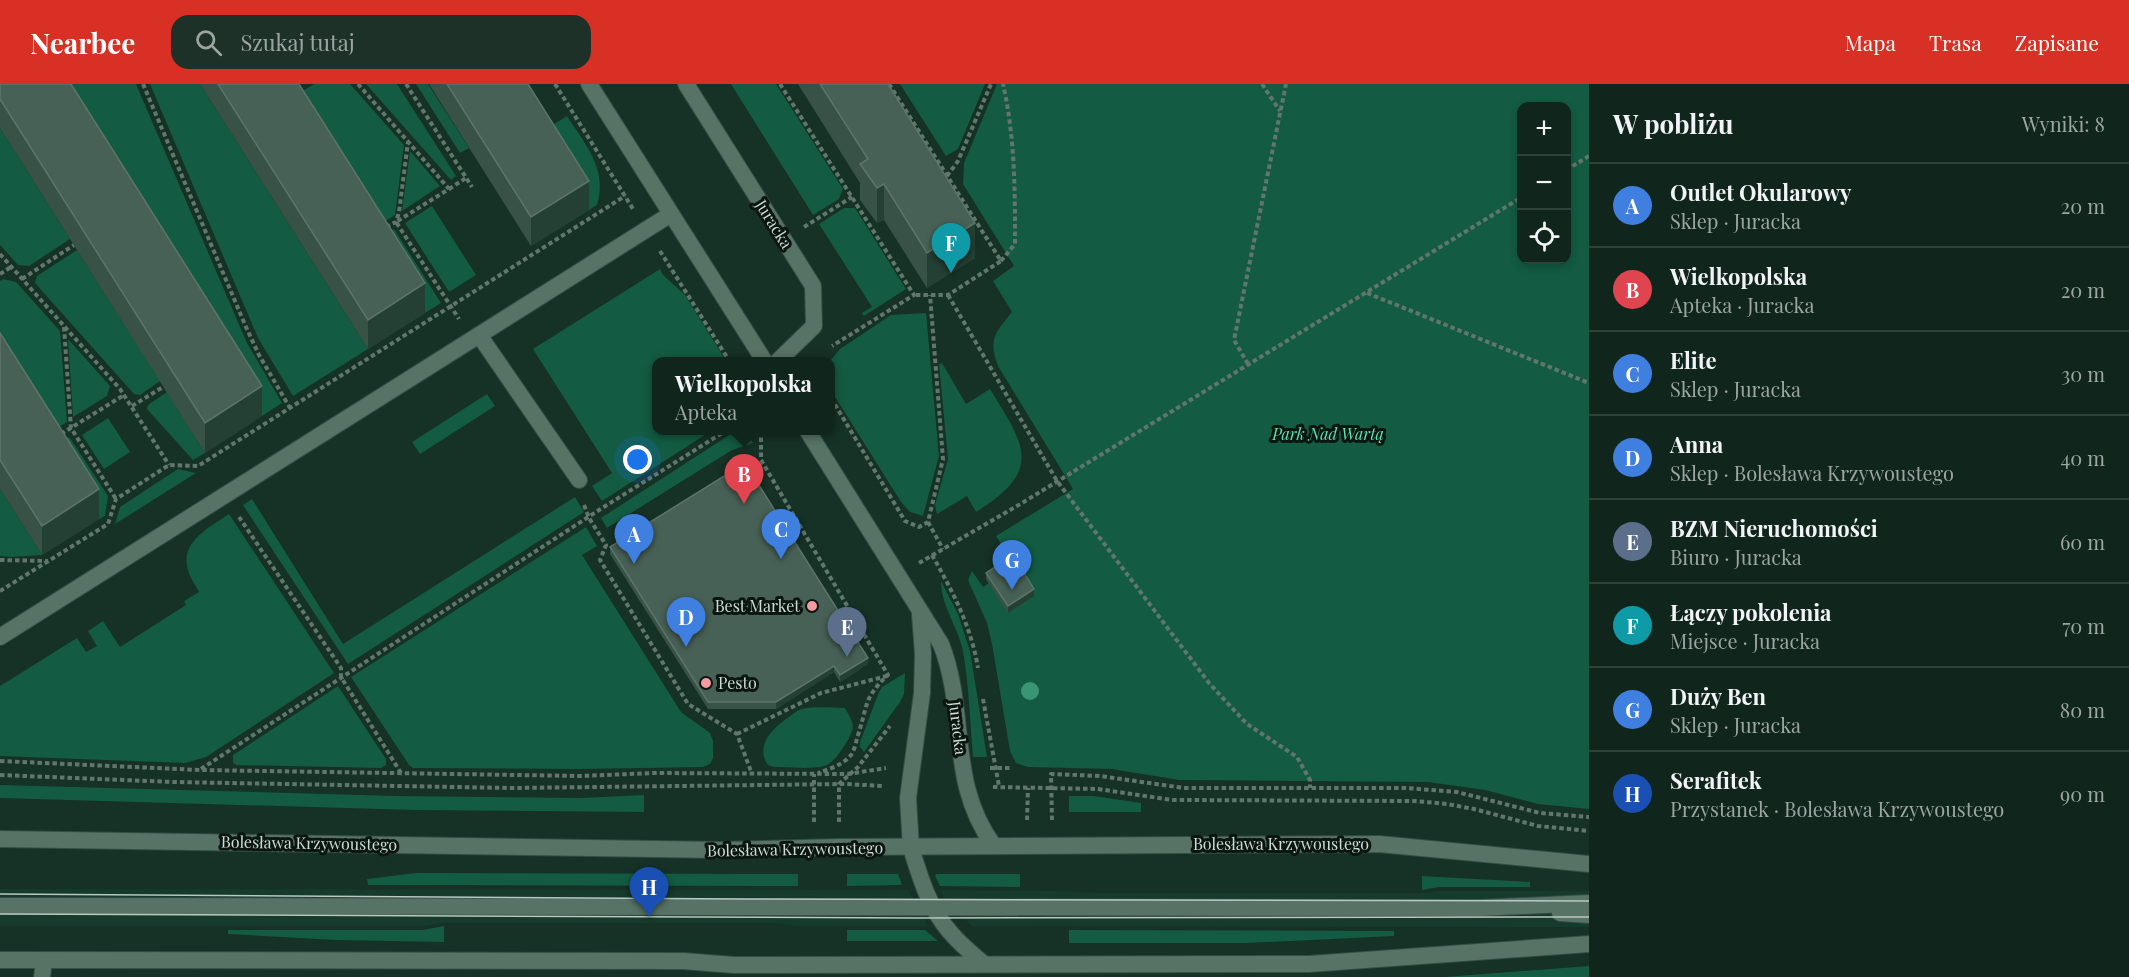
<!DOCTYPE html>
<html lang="pl">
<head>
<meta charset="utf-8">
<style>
  :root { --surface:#10251c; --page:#1e3129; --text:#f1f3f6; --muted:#9ca5a3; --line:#30423b; --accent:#d93025 }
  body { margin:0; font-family:"Playfair Display",serif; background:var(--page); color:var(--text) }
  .controls { position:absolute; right:18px; top:18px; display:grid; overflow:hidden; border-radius:12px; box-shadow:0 3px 9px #0003 }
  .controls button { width:54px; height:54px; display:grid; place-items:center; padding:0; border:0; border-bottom:2px solid var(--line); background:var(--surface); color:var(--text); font:30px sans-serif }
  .you { position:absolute; left:638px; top:376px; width:21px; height:21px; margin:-15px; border:4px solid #fff; border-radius:50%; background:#1a73e8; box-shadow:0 0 0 9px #1a73e833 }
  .badge { display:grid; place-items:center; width:39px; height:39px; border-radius:50%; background:var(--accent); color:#fff; font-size:20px; font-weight:700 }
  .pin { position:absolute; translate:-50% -50px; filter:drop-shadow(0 2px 3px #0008) }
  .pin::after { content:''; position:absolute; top:32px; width:21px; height:18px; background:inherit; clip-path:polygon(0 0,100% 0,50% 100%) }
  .popup { position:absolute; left:652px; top:273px; width:183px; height:78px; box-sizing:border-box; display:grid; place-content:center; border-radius:12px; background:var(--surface); filter:drop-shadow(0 2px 4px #0005); font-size:20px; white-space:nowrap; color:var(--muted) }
  .popup b { font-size:22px; color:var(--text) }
  .popup::after { content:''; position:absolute; left:50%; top:100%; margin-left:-12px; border:12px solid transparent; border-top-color:var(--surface) }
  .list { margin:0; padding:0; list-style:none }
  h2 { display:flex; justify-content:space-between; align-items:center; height:78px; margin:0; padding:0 24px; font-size:26px }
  h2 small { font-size:20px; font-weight:400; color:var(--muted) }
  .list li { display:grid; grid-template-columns:39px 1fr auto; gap:18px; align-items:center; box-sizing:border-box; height:84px; padding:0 24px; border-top:2px solid var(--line) }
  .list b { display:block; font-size:22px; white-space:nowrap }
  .list p { margin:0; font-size:20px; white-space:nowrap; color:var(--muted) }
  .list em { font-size:20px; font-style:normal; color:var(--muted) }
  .icon { flex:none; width:33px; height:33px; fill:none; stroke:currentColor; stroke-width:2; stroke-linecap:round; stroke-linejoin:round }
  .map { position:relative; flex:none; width:1589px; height:893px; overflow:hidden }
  header { display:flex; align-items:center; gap:36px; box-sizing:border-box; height:84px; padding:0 30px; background:var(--accent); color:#fff }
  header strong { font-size:28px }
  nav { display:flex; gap:33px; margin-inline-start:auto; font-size:21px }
  .search { width:420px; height:54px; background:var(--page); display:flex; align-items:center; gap:15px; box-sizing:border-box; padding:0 21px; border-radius:18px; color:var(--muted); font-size:22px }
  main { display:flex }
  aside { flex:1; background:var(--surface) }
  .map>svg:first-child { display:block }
</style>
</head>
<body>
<header>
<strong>Nearbee</strong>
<div class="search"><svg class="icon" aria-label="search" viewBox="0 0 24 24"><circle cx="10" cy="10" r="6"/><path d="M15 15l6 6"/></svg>Szukaj tutaj</div>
<nav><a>Mapa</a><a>Trasa</a><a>Zapisane</a></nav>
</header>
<main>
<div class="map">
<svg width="1589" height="893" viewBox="0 0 1589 893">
  <rect width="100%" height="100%" fill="#163126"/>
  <g fill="#163a2b">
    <path d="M0 805 908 806 928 842H797L774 839H444L423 842H0Z"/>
    <path d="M938 806 1068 807 1095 809H1422L1439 807H1589V843L972 842 949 821Z"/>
  </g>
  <g fill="#135b42" fill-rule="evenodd">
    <path d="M53 0H136L247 259 282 319 262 332Z"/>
    <path d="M150 0H200L368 265 293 312 258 254Z"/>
    <path d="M314 0H350L404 61 395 131 373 145 290 15Z"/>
    <path d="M366 0H397L456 92 451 96Z"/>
    <path d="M416 0H428L469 64 460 69Z"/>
    <path d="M731 0H776L843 105 839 115 813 131Z"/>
    <path d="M900 0H985L958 65 946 72Z"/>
    <path d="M997 0H1589V725L1538 720 1485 706 1428 698 1179 696 1112 685 1028 683 1016 679 1010 667 992 560 987 539 968 496 972 487 983 503 989 499 1008 528 1013 478 996 452 1073 405 998 282C988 255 995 249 1012 228L993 197 1014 182 963 100 964 79ZM1522 22H1566V176H1522Z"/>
    <path d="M567 32C586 61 608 86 597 121L589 126 540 49Z"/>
    <path d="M0 44 70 155 29 182 18 181 0 161Z"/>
    <path d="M410 67 440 102 402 127Z"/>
    <path d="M432 122 476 191 449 208 405 139Z"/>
    <path d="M844 124H855L906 205 864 232 862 229 872 223 819 140Z"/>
    <path d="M394 145 441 219 425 229 378 154Z"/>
    <path d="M77 166 160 297 140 311 134 310 35 199 37 192Z"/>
    <path d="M660 185 663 191 685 211 726 277 657 278V346L711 347 602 417 592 402 612 389 533 265Z"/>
    <path d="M3 195 16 198 60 247 67 338 46 351 0 278V197Z"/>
    <path d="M926 229 939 372 923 432 910 428 901 418 832 308 830 277 840 265 891 231Z"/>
    <path d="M68 255 110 302 107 312 73 333Z"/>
    <path d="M942 279 966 320 990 305C1025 362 1044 386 976 428L967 412 937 430 935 421 948 375 939 280Z"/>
    <path d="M167 308 205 369 193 376 147 325 148 321Z"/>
    <path d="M487 310 495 322 420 370 412 358Z"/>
    <path d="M108 334 130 368 104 385 82 351Z"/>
    <path d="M737 346 745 347 753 359 732 366 607 444 601 434Z"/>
    <path d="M66 353 70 354 108 412 105 432 99 435 53 362Z"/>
    <path d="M178 385 196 389 115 440 120 423Z"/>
    <path d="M0 405 42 471 11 473 0 472Z"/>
    <path d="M575 413 584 428 348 580 243 421 252 415 343 560Z"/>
    <path d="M229 430 334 589 206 673 185 679 0 672V602L77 554 86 568 97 562 88 547 103 537 120 563 186 521 184 517 199 508C195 500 188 491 187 482 182 456 212 442 229 430Z"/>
    <path d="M586 443 597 462 582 471 681 628 710 649 713 657V674L710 680 703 683 581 685 413 684 409 681 351 593Z"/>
    <path d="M941 497 958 530 970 567 987 673H973C970 638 969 601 963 567 958 543 941 522 941 497Z"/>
    <path d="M905 589 904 610 900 618 864 668 860 663V658L879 608 882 603Z"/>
    <path d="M338 602 386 675V681L381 684 236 681 233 679V671Z"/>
    <path d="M845 624C848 630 852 635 853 642 853 651 836 677 827 681 815 686 788 683 774 683L768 681C755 662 771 646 786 635 791 632 797 626 802 625 815 622 832 624 845 624Z"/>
    <path d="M0 701 397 712 581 714 644 711V728L415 726 0 714Z"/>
    <path d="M1069 712H1093L1141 719V728H1069Z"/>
    <path d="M416 789 798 790V802L368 801 367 795Z"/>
    <path d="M847 790H898L902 801 847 802Z"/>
    <path d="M936 790H1020V803L940 802 935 792Z"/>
    <path d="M1422 792 1530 798V803H1439L1422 806Z"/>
    <path d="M444 842V858L336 856 228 850V846H423Z"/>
    <path d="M847 846H925L938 857H847Z"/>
    <path d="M1069 846 1394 847V852L1247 859H1069Z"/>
    <path d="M1589 882V893H1444Z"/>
  </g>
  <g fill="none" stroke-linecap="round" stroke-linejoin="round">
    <g stroke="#354c42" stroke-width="18">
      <g id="service">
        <path d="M0 822 1479 824 1589 819"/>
        <path d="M1560 829 1589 831"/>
        <path d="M42 893 44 877"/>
      </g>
    </g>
    <g stroke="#354c42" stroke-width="18">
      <g id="minor">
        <path d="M589 0 765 278"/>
        <path d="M686 0 813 202 814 242 777 278"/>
        <path d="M479 251 579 396"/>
        <path d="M807 346 941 560C968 629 947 698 994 762"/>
        <path d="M0 553 671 130"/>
        <path d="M911 764 908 714 922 609 923 570 920 531"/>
      </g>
    </g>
    <g stroke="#354c42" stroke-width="18">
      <g id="tertiary">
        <path d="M0 755 721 766 839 763 1379 760 1589 780"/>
        <path d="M911 764C920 793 929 824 950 848 960 860 972 870 984 880"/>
        <path d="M0 876 683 877 734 881 1309 880 1589 860"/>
      </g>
    </g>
    <g stroke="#61776d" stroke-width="4" stroke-dasharray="4.5 3" stroke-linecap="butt">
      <path d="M143 0 246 243 259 271 290 324"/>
      <path d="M358 0 449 105 396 138 459 235"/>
      <path d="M406 0 472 103"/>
      <path d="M555 0 633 125"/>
      <path d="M780 0 914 211 832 262"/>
      <path d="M889 0 1001 177 948 211H914"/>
      <path d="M1262 0 1280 27"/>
      <path d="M1566 86 1589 72"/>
      <path d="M947 92 958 77 991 0"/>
      <path d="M449 105 466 94"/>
      <path d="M386 143 396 138 399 128 408 58"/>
      <path d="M804 143 852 113"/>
      <path d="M660 167 730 278"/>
      <path d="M0 170 120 305 169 381"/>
      <path d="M1001 177 1015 160C1015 106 1015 53 1003 0"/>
      <path d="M0 190 11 183"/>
      <path d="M22 195 74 161"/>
      <path d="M1367 209 1589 299"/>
      <path d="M948 211 1057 397 1209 599 1247 640 1297 673 1310 696V704"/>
      <path d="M64 243 71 344 116 415"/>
      <path d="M1248 280 1234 256 1286 0"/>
      <path d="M831 314 905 437 919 443 928 438 943 375 930 211"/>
      <path d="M132 322 163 303"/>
      <path d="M761 346V376L888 591C862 615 868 623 857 654 856 659 854 667 851 671 843 681 829 685 818 689"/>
      <path d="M61 350 124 311"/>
      <path d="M584 421 589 434 606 461 600 476 688 620 737 650 752 690"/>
      <path d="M239 433 341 584V593L401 689"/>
      <path d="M928 438 943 465"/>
      <path d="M932 471C953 508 971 542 978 584"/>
      <path d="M0 476 48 477"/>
      <path d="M919 479 1022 419 1522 113"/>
      <path d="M0 507 108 440 116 415 169 381 198 382 625 112"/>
      <path d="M983 615 999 702"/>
      <path d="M737 650 821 609 887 592"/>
      <path d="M0 677 200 686 580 692 655 689 848 690 886 684"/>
      <path d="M990 684H1010"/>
      <path d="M201 685 599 426 727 346"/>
      <path d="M0 691 173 698 512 704 845 700 884 702"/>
      <path d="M993 703 1098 705 1172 716 1415 717 1447 720 1474 725 1538 742 1589 747"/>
      <path d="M1027 736 1028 704"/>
      <path d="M1052 736 1051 690 1100 692 1184 704H1406L1457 708 1540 729 1589 733"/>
      <path d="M814 738V690"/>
      <path d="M839 738V700L858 683 890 642"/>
    </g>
    <use href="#service" stroke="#577365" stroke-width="16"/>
    <use href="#minor" stroke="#577365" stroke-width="16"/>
    <use href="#tertiary" stroke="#577365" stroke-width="16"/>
    <g stroke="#b8c9c0" stroke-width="1.5">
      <path d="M0 810 742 815 1589 817"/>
      <path d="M0 830 917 834 1589 833"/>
    </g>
  </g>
  <circle fill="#3a9572" cx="1030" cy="607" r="9"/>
  <g fill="#385247">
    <path d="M0 0 262 332 205 369 0 44Z"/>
    <path d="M200 0H299L425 229 368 265Z"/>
    <path d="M429 0H528L589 126 531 162Z"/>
    <path d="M798 0H888L975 174 927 204 884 136 877 139 860 116V99Z"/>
    <path d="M0 249 99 435 42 471 0 405Z"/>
    <path d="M610 463 868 580 840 598 834 588 776 625H708L610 470Z"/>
    <path d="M986 489 1034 512 1008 529 986 495Z"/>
  </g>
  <g fill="#243f33">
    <path d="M589 97V126L531 162V133Z"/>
    <path d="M884 100V136L877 139V104Z"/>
    <path d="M975 139V174L927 204V169Z"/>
    <path d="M425 199V229L368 265V236Z"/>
    <path d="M262 302V332L205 369V339Z"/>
    <path d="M99 405V435L42 471V442Z"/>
    <path d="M1034 505V512L1008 529V522Z"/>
    <path d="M868 574V580L840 598V591Z"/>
    <path d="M834 582V588L776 625V618Z"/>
  </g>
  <g fill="#486156" stroke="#5d746a" stroke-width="1.5">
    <path d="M0 0H71L262 302 205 339 0 15Z"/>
    <path d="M218 0H299L425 199 368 236Z"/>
    <path d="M447 0H528L589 97 531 133Z"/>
    <path d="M820 0H888L975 139 927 169 884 100 877 104 860 80 868 75Z"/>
    <path d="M0 249 99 405 42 442 0 376Z"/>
    <path d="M745 379 868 574 840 591 834 582 776 618H708L610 463Z"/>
    <path d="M1013 471 1034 505 1008 522 986 489Z"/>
  </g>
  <g fill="#f49aa2" stroke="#0b1611" stroke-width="2">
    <circle cx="812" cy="522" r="6"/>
    <circle cx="706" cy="599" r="6"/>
  </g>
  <g text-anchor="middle" stroke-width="6" stroke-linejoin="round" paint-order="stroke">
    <g font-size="16" fill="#cddcd4" stroke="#0b1611">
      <text transform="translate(774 140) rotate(58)" y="6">Juracka</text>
      <text transform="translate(958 644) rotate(83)" y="6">Juracka</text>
      <text transform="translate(309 759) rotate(1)" y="6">Bolesława Krzywoustego</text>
      <text x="1281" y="766">Bolesława Krzywoustego</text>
      <text transform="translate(795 765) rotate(-1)" y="6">Bolesława Krzywoustego</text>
    </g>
    <g font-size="16" font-style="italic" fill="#57e7b0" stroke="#0b1611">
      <text x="1328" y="356">Park Nad Wartą</text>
    </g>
    <g font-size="16" fill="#cddcd4" stroke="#0b1611" text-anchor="end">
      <text x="800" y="528">Best Market</text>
      <text x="718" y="605" text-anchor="start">Pesto</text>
    </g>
  </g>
</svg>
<div class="controls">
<button>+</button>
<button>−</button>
<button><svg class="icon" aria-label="locate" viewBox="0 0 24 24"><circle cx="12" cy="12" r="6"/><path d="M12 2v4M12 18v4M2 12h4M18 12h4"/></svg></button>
</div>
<div class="you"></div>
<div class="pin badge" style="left:634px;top:480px;background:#3f7fe0">A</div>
<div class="pin badge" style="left:744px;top:420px;background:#e0444e">B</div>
<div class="popup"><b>Wielkopolska</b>Apteka</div>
<div class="pin badge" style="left:781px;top:475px;background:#3f7fe0">C</div>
<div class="pin badge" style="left:686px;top:563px;background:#3f7fe0">D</div>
<div class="pin badge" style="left:847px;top:573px;background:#5c6f8a">E</div>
<div class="pin badge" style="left:951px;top:189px;background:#0f9aa8">F</div>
<div class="pin badge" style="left:1012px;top:506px;background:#3f7fe0">G</div>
<div class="pin badge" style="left:649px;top:833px;background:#1a4fb4">H</div>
</div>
<aside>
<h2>W pobliżu<small>Wyniki: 8</small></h2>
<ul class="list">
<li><span class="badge" style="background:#3f7fe0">A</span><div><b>Outlet Okularowy</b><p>Sklep · Juracka</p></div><em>20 m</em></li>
<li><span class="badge" style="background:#e0444e">B</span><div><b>Wielkopolska</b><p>Apteka · Juracka</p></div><em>20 m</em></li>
<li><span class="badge" style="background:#3f7fe0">C</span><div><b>Elite</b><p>Sklep · Juracka</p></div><em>30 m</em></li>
<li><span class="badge" style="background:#3f7fe0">D</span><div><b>Anna</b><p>Sklep · Bolesława Krzywoustego</p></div><em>40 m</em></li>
<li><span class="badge" style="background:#5c6f8a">E</span><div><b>BZM Nieruchomości</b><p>Biuro · Juracka</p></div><em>60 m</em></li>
<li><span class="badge" style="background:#0f9aa8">F</span><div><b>Łączy pokolenia</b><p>Miejsce · Juracka</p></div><em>70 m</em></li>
<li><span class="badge" style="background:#3f7fe0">G</span><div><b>Duży Ben</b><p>Sklep · Juracka</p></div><em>80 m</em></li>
<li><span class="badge" style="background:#1a4fb4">H</span><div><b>Serafitek</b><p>Przystanek · Bolesława Krzywoustego</p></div><em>90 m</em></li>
</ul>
</aside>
</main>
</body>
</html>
